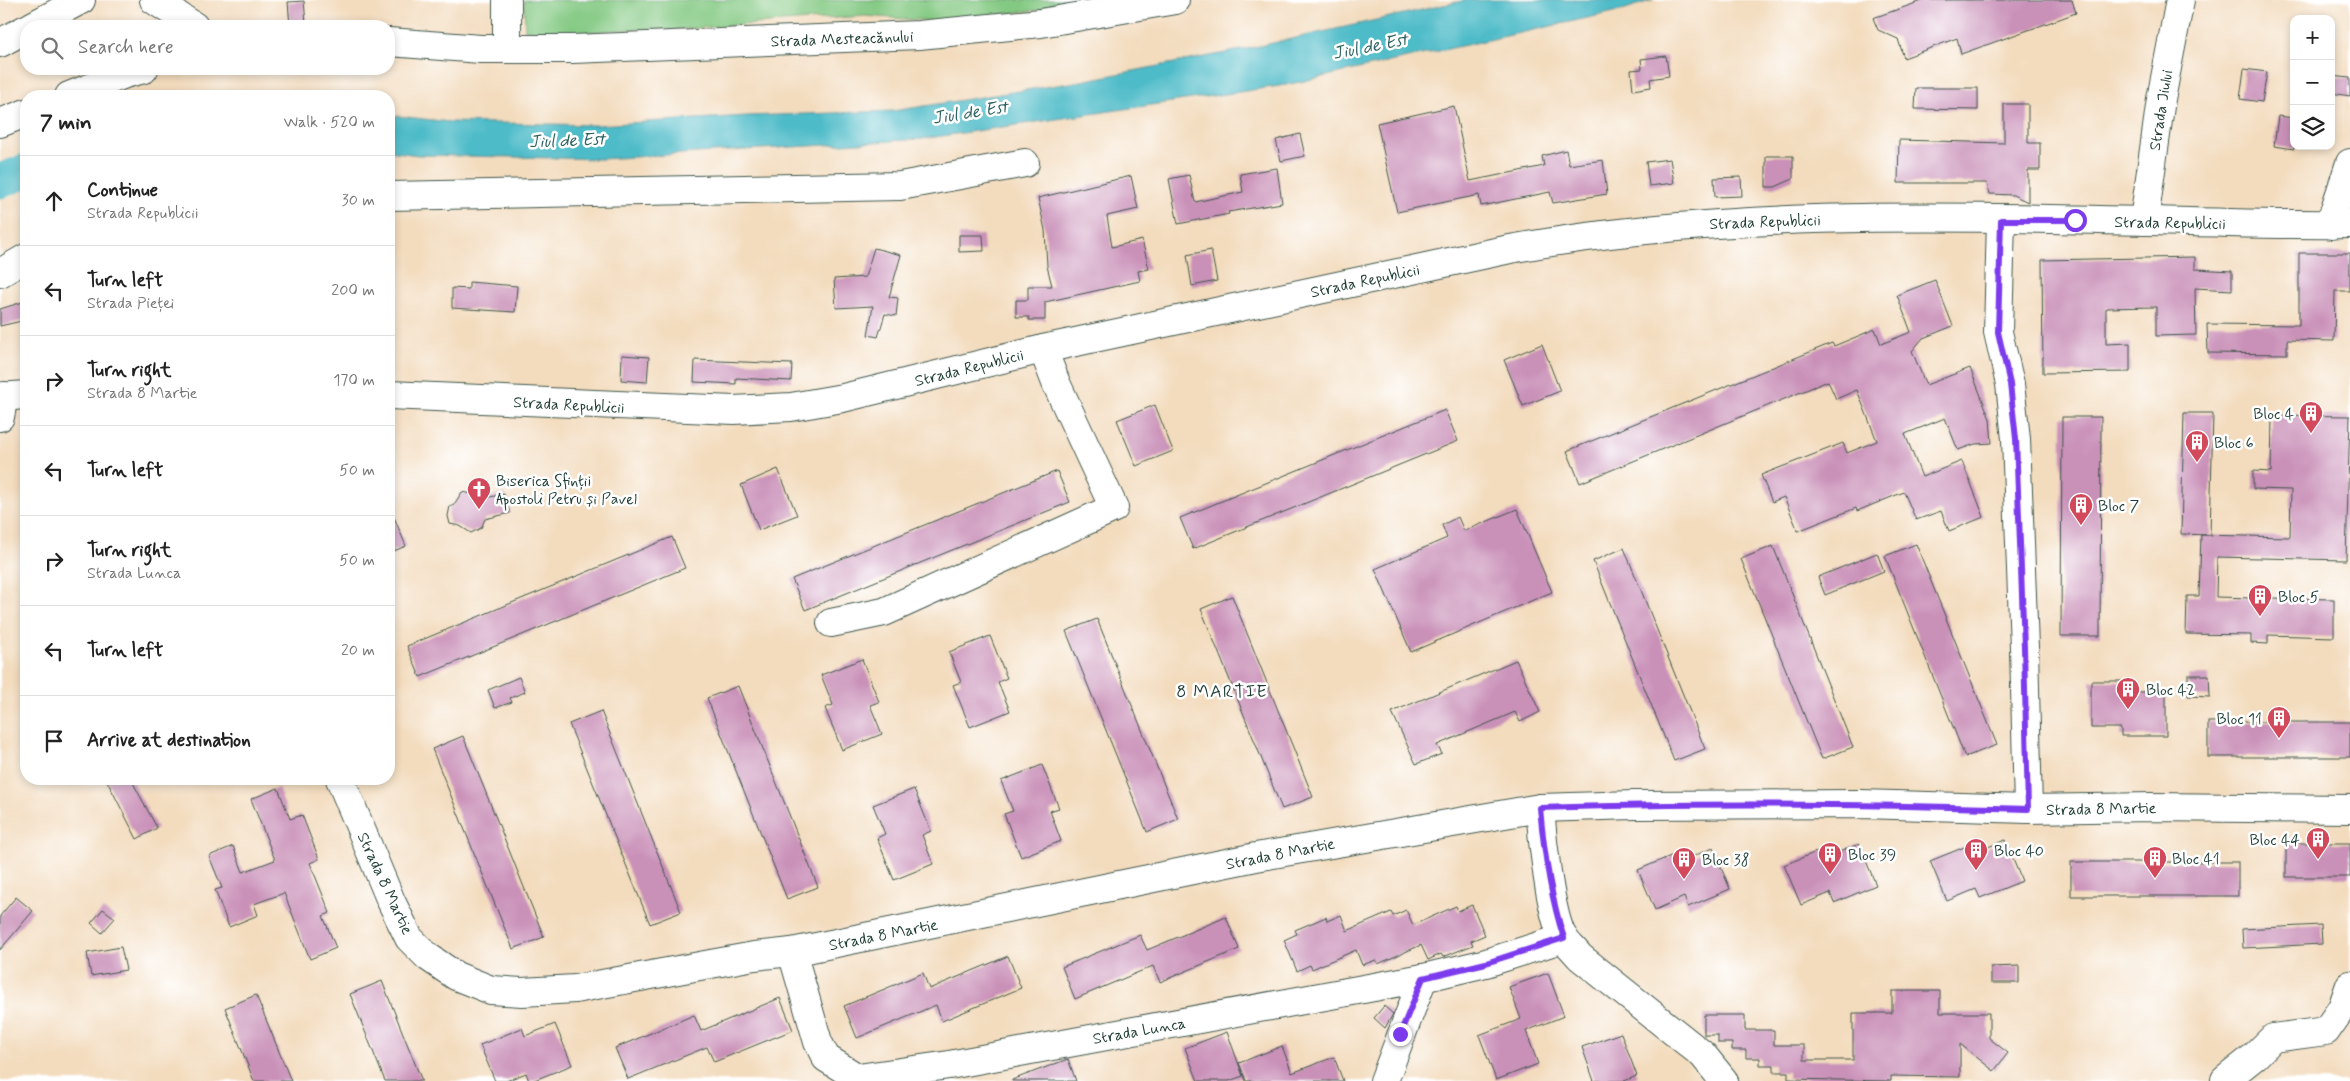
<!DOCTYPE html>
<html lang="en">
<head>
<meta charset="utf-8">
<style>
  :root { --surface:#fff; --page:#f2f2f2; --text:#222; --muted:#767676; --line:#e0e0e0 }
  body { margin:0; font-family:Mynerve,sans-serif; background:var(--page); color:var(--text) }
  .controls { position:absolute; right:15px; top:15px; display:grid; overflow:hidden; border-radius:10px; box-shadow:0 2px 8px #0003 }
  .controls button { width:45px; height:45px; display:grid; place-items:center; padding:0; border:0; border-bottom:1px solid var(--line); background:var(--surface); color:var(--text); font:25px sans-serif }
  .stop { position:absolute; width:15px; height:15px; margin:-11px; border:4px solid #7c3aed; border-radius:50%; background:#fff }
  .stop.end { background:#7c3aed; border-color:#fff; box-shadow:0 1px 5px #0008 }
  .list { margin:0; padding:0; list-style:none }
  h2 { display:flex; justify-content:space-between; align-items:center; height:65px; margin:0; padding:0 20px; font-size:21px }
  h2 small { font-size:16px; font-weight:400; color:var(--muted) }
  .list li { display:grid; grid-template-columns:32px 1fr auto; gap:15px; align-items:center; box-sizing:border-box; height:90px; padding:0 20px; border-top:1px solid var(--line) }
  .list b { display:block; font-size:19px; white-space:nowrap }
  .list p { margin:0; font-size:16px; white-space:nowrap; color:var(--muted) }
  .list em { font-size:16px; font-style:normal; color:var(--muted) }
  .icon { flex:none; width:28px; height:28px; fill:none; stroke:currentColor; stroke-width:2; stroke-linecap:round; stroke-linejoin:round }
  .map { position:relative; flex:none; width:2350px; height:1081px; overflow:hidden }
  .search { position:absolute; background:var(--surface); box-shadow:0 2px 8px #0003; left:20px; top:20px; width:375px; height:55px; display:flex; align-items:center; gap:12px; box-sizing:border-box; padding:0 18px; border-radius:20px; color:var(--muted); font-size:19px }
  .panel { position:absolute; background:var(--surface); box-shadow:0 2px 8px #0003; left:20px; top:90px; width:375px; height:695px; border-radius:20px }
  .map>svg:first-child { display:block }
</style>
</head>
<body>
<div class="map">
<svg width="2350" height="1081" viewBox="0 0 2350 1081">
  <rect width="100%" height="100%" fill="#fff"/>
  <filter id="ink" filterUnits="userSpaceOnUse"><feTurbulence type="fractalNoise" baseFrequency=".02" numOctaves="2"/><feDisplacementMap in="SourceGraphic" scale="10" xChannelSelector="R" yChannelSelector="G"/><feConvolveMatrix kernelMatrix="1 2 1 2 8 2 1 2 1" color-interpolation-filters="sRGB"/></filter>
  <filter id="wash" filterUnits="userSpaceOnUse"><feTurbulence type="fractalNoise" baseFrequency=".0096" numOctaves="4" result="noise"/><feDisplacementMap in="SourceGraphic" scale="20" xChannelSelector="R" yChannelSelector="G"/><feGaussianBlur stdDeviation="1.12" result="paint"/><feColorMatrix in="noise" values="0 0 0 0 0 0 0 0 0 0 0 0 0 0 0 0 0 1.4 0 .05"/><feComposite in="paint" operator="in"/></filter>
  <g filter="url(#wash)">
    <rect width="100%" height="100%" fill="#f3dbbd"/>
    <path fill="#84c983" stroke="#52835c" d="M524 0H1097L1058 8 934 21 865 16 671 30 639 29 569 33 525 30Z"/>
    <path fill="#4ebbc8" stroke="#367c7e" d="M1466 0H1653L1619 11 1286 85 922 139 601 159 418 155 389 151V115L450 122 596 125 746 116 893 111 1076 82 1246 49Z"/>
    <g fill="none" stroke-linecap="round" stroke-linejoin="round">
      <path stroke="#4ebbc8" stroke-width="35" d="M0 181 26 171"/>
    </g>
    <g id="blocks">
      <g fill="#c990b8">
        <path d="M1925 0H2072L2076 13 1961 54 1957 38 1904 58 1898 39 1878 30 1873 18Z"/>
        <path d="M304 1 306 24 290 26 288 2Z"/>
        <path d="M1666 56 1669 76 1650 79 1651 87 1633 90 1631 70 1642 69 1641 59Z"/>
        <path d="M2244 69 2267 72 2262 102 2240 99Z"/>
        <path d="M2331 76 2350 78V96L2331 93Z"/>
        <path d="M1916 88H1978V110L1915 109Z"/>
        <path d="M2004 104H2028V143H2040V170H2028V202L2013 195 1990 194 1987 183H1898L1899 140 2004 143Z"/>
        <path d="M1454 106 1470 181 1544 166 1542 156 1566 150 1569 165 1603 160 1607 194 1553 203 1550 192 1481 206 1479 195 1397 212 1377 123Z"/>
        <path d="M2278 116 2294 118V149L2274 146Z"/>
        <path d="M1300 134 1305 156 1281 161 1276 140Z"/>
        <path d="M1766 156H1793V179L1775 187H1766Z"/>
        <path d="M1670 159 1674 183 1649 186 1646 162Z"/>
        <path d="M1277 168 1282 203 1228 212 1229 214 1178 224 1169 179 1189 175 1195 202 1243 192 1240 174Z"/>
        <path d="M1131 176 1138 209 1107 216 1112 247 1142 240 1149 269 1138 271 1140 281 1045 302V320H1029V317H1016V300H1028V286H1052L1047 266 1045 230 1038 198Z"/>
        <path d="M1741 177 1742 196 1715 197 1714 178Z"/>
        <path d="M959 235H983L984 251 959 252Z"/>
        <path d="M874 248 901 255 889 297 898 298 896 316 885 314 878 337 868 335 873 306 836 308 834 279 865 277Z"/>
        <path d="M1211 250 1217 281 1192 286 1187 255Z"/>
        <path d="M2299 253H2350V291H2335L2334 341 2287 340V354L2208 353 2207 324 2299 325Z"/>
        <path d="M2195 257V269L2232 271V290L2195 288 2196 335 2156 336V307L2106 308V344L2130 343V372L2043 373 2042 260Z"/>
        <path d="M1935 280 1953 326 1923 338 1912 351 1926 385 1970 368 1990 419 1992 443 1975 444 1958 450 1945 418 1905 434 1922 477 1962 461 1984 517 1949 531 1941 511 1916 520 1904 492 1857 511 1856 508 1798 531 1784 497 1772 502 1761 475 1843 443 1847 453 1877 441 1857 390 1836 399 1828 381 1580 483 1567 451 1832 343 1834 346 1875 329 1881 344 1911 332 1897 295Z"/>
        <path d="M469 282 517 286 515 312 452 308V288L469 289Z"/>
        <path d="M26 301V320L0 326V309Z"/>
        <path d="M1542 344 1560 391 1523 406 1504 360Z"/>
        <path d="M622 355 649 357 647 382 621 380Z"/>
        <path d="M695 360 792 364 791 381 736 378V384L694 382Z"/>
        <path d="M1155 405 1173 451 1136 466 1117 420Z"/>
        <path d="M1445 410 1458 441 1193 549 1180 518Z"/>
        <path d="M2184 413H2213L2210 535 2181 534Z"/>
        <path d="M2272 415 2350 416 2346 560 2217 557 2216 597 2252 598V589L2270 590 2269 598 2334 599V637L2268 635V644L2251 643V635L2186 634 2187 596H2199L2201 535 2290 537 2291 490 2253 489V471L2271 472Z"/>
        <path d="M2062 417H2101L2100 636H2061Z"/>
        <path d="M778 469 797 515 759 530 741 485Z"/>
        <path d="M1057 471 1070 502 805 610 792 579Z"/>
        <path d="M462 492 472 494 476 500 504 494 510 513 485 519 481 528 471 533 460 526 450 524 448 516 450 506H453Z"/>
        <path d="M389 505 406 546 389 553Z"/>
        <path d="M1517 509 1552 592 1411 652 1375 569 1447 538 1442 525 1458 517 1464 531Z"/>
        <path d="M672 537 685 568 420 677 407 646Z"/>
        <path d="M1916 544 1997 745 1965 757 1885 556Z"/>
        <path d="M1773 546 1853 747 1822 759 1741 559Z"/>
        <path d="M1624 548 1705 749 1674 761 1593 561Z"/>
        <path d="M1877 553 1884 571 1825 595 1818 577Z"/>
        <path d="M1232 596 1313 797 1282 809 1201 609Z"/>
        <path d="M1097 619 1178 819 1147 832 1066 631Z"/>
        <path d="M990 636 1007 678 998 682 1010 711 970 727 953 685 961 682 949 652Z"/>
        <path d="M862 659 879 702 870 705 882 734 842 750 825 708 833 705 821 675Z"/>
        <path d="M1516 660 1540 712 1520 722 1515 712 1437 745 1442 754 1416 764 1392 712Z"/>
        <path d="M2188 675H2209L2210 697 2188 696Z"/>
        <path d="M519 677 525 692 510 698 512 702 495 708 488 690Z"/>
        <path d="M2091 681H2131L2132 692H2166V736H2121V728H2091Z"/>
        <path d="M738 686 818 887 787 899 707 698Z"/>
        <path d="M601 711 681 912 650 924 569 724Z"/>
        <rect x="2208" y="722" width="142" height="35"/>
        <path d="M463 736 544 937 513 949 432 749Z"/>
        <path d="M1042 765 1059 808 1050 811 1061 841 1021 857 1004 814 1013 811 1001 781Z"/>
        <path d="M106 779H131L157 828 137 839Z"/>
        <path d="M278 788 290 819 302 815 319 859 310 863 330 913 323 916 336 948 310 959 284 893 254 904 258 915 229 927 215 890 222 888 209 856 233 846 243 872 275 860 251 799Z"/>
        <path d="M914 789 931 831 922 835 933 864 894 880 877 838 885 834 873 805Z"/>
        <path d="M2005 840 2022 881 1980 898 1976 889 1947 901 1930 861 1972 844 1976 852Z"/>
        <rect x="2286" y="843" width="64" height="34"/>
        <path d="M1859 844 1876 885 1834 903 1830 893 1801 905 1784 865 1826 848 1829 856Z"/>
        <path d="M1713 848 1730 889 1688 907 1684 897 1655 910 1638 870 1680 852 1684 860Z"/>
        <rect x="2071" y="862" width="167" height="34"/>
        <path d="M16 897 33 911 0 950V916Z"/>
        <path d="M1472 905 1485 935 1471 941 1473 945 1443 957 1441 954 1428 960 1421 945 1378 964 1376 960 1362 965 1356 950 1312 969 1310 965 1297 971 1284 940 1297 934 1295 930 1326 917 1327 921 1341 915 1347 931 1391 912 1393 916 1406 910 1413 925 1456 906 1458 911Z"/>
        <path d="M103 909 115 918 102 933 91 923Z"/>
        <path d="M1226 917 1239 949 1160 982 1153 966 1075 999 1062 967 1140 935 1147 950Z"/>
        <path d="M2321 925 2322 944 2243 948 2242 929Z"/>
        <path d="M121 947 126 970 91 976 87 953Z"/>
        <path d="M1008 956 1021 988 942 1021 936 1005 857 1038 844 1006 923 973 929 989Z"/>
        <path d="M2019 966V983H1991V967Z"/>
        <path d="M1548 973 1564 1016 1526 1031 1538 1064 1496 1080 1479 1035 1521 1019 1509 987Z"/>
        <path d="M382 981 422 1081H385L350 994Z"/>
        <path d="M1892 991H1940V1013H1989V1038L2008 1053 1994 1071 1960 1044V1077L1891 1076V1081L1788 1079V1072H1774V1065H1760V1058H1746V1050H1732V1043H1718V1035H1704V1015H1745V1030H1774V1045H1804V1060H1853V1013H1892Z"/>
        <path d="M256 995 291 1081H254L225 1008Z"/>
        <path d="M780 998 793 1030 714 1062 707 1047 628 1079 615 1048 694 1015 701 1031Z"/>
        <path d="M1384 1006 1393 1014 1385 1028 1374 1018Z"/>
        <path d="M555 1024 572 1065 532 1081H529L526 1073 506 1081H495L480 1045 522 1028 525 1036Z"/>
        <path d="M1227 1032 1243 1076 1229 1081H1198L1185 1048Z"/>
        <path d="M1621 1033 1637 1076 1624 1081H1594L1582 1047Z"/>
        <path d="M1282 1046 1292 1073 1334 1057 1343 1081H1246L1239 1063Z"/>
        <path d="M1068 1059 1076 1081H1012V1080Z"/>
      </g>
    </g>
  </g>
  <g filter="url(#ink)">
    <use href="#blocks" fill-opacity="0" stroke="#3f5549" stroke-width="1"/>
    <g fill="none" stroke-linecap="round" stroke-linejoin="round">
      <g stroke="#3f5549" stroke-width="30">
        <g id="minor">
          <path d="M154 0 194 26"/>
          <path d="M507 0V49"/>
          <path d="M32 26 81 0"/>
          <path d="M389 42 481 49H573L919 35 1041 23 1175 0"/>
          <path d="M0 43 26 29"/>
          <path d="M69 96 125 74 144 69"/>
          <path d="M0 123 26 113"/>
          <path d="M389 196 900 186 1025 163"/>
          <path d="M2001 220 1998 332 2010 384 2016 439 2024 647 2028 809"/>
          <path d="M2144 221 2161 99 2180 0"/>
          <path d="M2332 225 2334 212 2350 163"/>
          <path d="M0 273 26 258"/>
          <path d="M0 417 4 396"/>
          <path d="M831 623 884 612 1114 508 1056 383 1043 349"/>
          <path d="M340 779 391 901 409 938 428 957 456 976 491 990 522 992 575 989 754 956 792 952 1256 857 1540 808 1634 805 1861 804 2028 809 2152 807 2350 809"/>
          <path d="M1540 808C1542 837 1550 916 1564 939 1569 945 1575 951 1580 957L1703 1055 1724 1081"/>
          <path d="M792 952 818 1042 826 1058 858 1078 949 1065 1423 978 1486 963 1564 938"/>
          <path d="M2225 1080 2255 1056 2273 1038 2326 1031 2342 1008 2350 985"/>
          <path d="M1384 1081 1423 978"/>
        </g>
      </g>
      <g stroke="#3f5549" stroke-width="30">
        <g id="major">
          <path d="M389 395 734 410 791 407 843 398 1043 349 1510 249C1734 208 1963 217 2189 222 2243 223 2296 225 2350 224"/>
          <path d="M0 397 26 395"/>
        </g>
      </g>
      <use href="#minor" stroke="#fff" stroke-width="28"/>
      <use href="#major" stroke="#fff" stroke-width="28"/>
    </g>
  </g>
  <g fill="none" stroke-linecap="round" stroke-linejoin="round" filter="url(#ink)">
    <path stroke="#7c3aed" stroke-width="6" d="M1400 1034 1423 978 1486 963 1564 938C1550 896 1544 852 1540 808 1703 802 1865 804 2028 809L2024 647 2016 439 2010 384 1998 332 2001 220H2075"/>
  </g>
  <defs>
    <g id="building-pin" transform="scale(1.25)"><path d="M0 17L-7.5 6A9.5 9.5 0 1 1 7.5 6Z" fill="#d1495b" stroke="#fff"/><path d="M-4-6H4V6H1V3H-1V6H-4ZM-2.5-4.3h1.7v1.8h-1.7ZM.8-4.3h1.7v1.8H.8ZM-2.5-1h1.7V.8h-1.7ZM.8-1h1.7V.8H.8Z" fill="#fff"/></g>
    <g id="church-pin" transform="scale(1.25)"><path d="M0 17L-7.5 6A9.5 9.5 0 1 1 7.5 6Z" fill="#d1495b" stroke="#fff"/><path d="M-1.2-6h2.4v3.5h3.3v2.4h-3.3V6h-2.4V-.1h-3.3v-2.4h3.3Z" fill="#fff"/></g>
  </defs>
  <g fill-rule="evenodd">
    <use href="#building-pin" x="2311" y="413"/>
    <use href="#building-pin" x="2197" y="442"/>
    <use href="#church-pin" x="479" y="489"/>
    <use href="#building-pin" x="2081" y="505"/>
    <use href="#building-pin" x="2260" y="596"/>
    <use href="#building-pin" x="2128" y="689"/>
    <use href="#building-pin" x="2279" y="718"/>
    <use href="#building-pin" x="2318" y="839"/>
    <use href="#building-pin" x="1976" y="850"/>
    <use href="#building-pin" x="1830" y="854"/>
    <use href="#building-pin" x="2155" y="858"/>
    <use href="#building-pin" x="1684" y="859"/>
  </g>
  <g text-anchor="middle" stroke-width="5" stroke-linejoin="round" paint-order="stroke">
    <g font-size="16" fill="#1f3d34" stroke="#fff">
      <text transform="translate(842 38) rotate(-2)" y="6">Strada Mesteacănului</text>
      <text transform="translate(2160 110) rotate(-81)" y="6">Strada Jiului</text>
      <text transform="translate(1765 221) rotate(-2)" y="6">Strada Republicii</text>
      <text transform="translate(2170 222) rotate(1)" y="6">Strada Republicii</text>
      <text transform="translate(1365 280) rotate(-12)" y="6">Strada Republicii</text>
      <text transform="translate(969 367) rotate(-14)" y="6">Strada Republicii</text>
      <text transform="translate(569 404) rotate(3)" y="6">Strada Republicii</text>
      <text transform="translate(2101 808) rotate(-1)" y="6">Strada 8 Martie</text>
      <text transform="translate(1280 853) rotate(-11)" y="6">Strada 8 Martie</text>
      <text transform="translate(386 883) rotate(65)" y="6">Strada 8 Martie</text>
      <text transform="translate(883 934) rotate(-11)" y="6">Strada 8 Martie</text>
      <text transform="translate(1139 1030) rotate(-10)" y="6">Strada Lunca</text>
    </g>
    <g font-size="16" fill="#1f3d34" stroke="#fff" text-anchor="start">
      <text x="2294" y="419" text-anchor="end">Bloc 4</text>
      <text x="2214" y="448">Bloc 6</text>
      <text x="496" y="486">Biserica Sfinții<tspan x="496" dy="18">Apostoli Petru și Pavel</tspan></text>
      <text x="2098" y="511">Bloc 7</text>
      <text x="2278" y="602">Bloc 5</text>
      <text x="2146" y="695">Bloc 42</text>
      <text x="2262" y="724" text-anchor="end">Bloc 11</text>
      <text x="2300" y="845" text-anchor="end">Bloc 44</text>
      <text x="1994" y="856">Bloc 40</text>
      <text x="1848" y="860">Bloc 39</text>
      <text x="2172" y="864">Bloc 41</text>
      <text x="1702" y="865">Bloc 38</text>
    </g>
    <g font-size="18" font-style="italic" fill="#2d6360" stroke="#fff">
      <text transform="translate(1370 46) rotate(-11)" y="6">Jiul de Est</text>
      <text transform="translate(970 112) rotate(-9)" y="6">Jiul de Est</text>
      <text transform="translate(567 140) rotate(-2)" y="6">Jiul de Est</text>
    </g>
    <g font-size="18" letter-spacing="1" fill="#1f3d34" stroke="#fff">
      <text x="1222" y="697">8 MARTIE</text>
    </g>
  </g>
</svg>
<div class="controls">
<button>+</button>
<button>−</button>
<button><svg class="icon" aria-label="layers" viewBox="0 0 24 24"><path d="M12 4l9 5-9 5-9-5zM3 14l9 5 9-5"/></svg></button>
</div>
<div class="stop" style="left:2075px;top:220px"></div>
<div class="stop end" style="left:1400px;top:1034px"></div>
<div class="search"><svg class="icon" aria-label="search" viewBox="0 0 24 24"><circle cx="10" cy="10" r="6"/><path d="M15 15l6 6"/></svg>Search here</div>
<section class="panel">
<h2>7 min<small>Walk · 520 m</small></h2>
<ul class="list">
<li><svg class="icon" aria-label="ahead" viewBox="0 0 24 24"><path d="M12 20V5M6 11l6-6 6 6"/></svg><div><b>Continue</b><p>Strada Republicii</p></div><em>30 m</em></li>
<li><svg class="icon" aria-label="left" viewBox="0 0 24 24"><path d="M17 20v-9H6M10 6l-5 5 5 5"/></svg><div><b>Turn left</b><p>Strada Pieței</p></div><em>200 m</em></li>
<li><svg class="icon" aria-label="right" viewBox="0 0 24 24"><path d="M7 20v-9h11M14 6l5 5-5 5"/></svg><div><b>Turn right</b><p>Strada 8 Martie</p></div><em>170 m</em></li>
<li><svg class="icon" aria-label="left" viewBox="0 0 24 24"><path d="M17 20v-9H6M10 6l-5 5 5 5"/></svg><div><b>Turn left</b></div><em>50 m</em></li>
<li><svg class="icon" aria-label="right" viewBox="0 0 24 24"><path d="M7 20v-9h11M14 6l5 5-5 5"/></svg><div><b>Turn right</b><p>Strada Lunca</p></div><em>50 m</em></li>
<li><svg class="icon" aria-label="left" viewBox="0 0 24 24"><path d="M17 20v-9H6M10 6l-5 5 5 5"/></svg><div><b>Turn left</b></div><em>20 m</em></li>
<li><svg class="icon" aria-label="arrive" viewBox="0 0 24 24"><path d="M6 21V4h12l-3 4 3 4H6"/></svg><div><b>Arrive at destination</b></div></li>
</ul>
</section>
</div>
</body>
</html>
